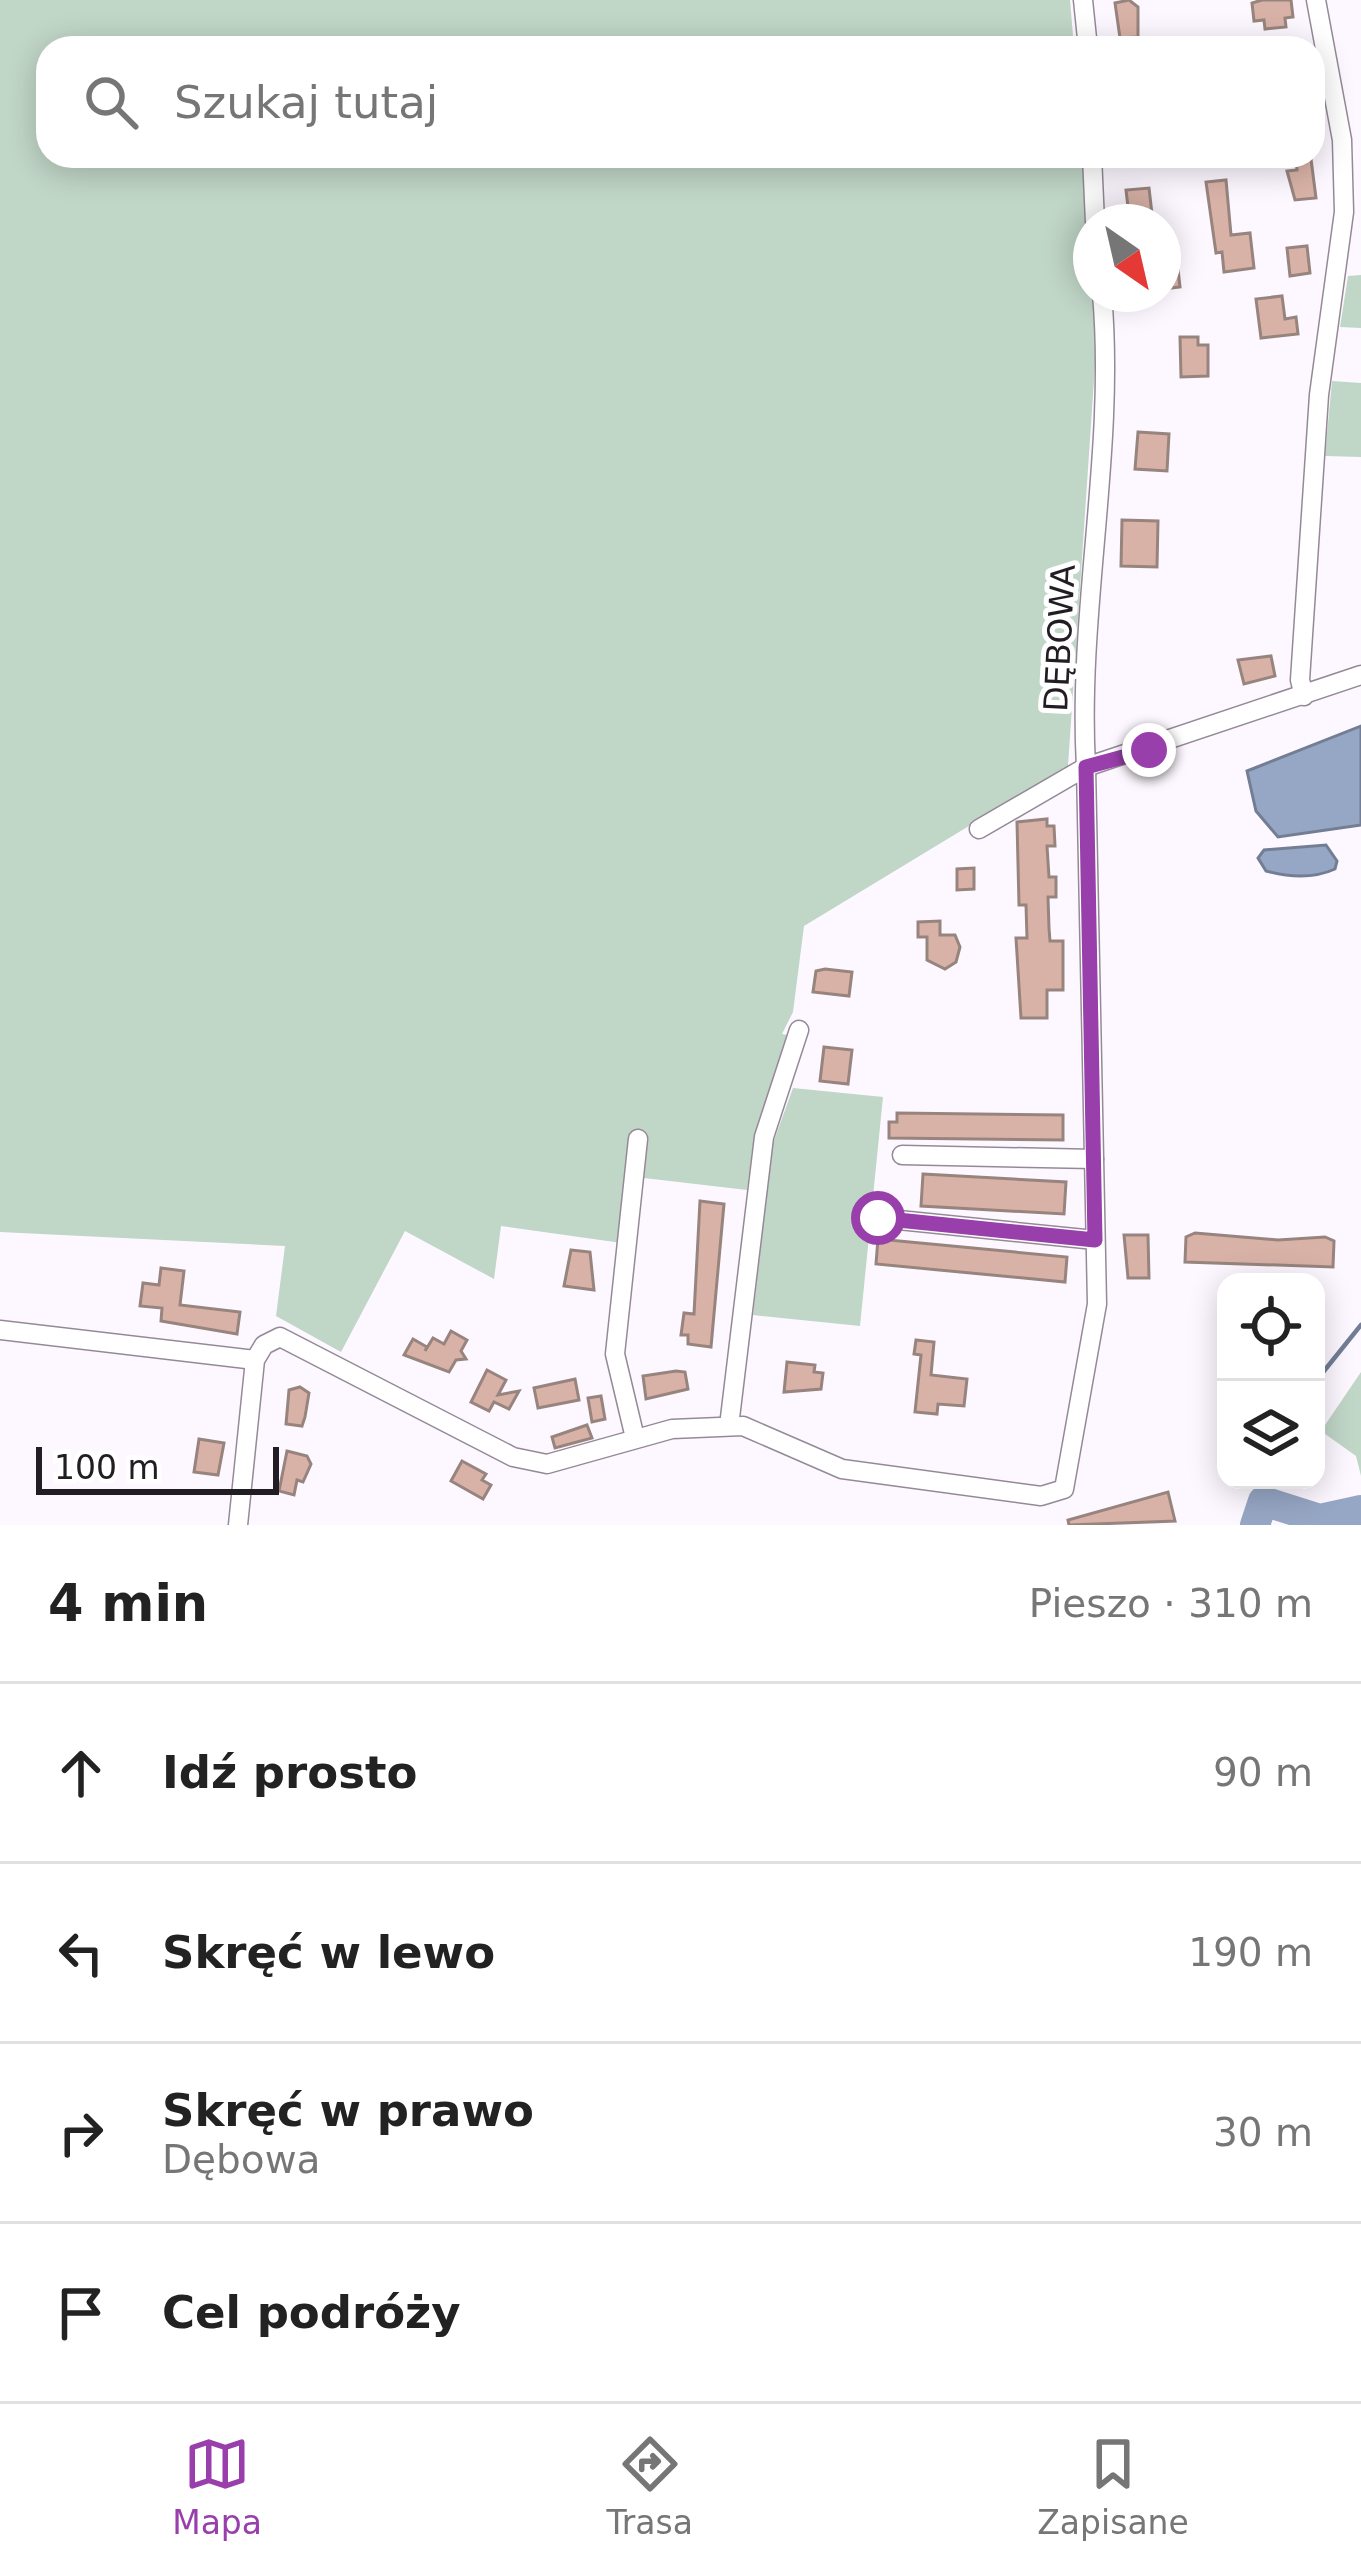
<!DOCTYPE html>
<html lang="pl">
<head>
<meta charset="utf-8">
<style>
  :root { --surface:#fff; --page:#f2f2f2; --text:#222; --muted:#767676; --line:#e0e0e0; --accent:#983fab }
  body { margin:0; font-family:"DejaVu Sans",sans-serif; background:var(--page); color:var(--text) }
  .controls { position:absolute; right:36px; bottom:36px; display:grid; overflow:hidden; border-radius:24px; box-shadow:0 6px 30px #0003 }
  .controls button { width:108px; height:108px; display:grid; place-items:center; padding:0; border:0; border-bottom:3px solid var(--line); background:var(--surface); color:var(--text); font:60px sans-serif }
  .compass { position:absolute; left:1073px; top:204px; width:108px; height:108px; border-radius:50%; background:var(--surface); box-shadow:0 6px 30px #0003; rotate:146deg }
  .scale { position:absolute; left:36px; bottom:30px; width:243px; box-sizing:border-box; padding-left:12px; border:6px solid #221d23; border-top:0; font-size:33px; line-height:42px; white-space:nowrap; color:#221d23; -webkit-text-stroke:9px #fff; paint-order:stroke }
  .stop { position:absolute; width:36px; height:36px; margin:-27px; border:9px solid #983fab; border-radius:50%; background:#fff }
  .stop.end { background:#983fab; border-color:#fff; box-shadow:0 3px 12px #0008 }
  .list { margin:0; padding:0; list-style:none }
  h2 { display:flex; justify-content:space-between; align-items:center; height:156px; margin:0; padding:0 48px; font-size:51px }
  h2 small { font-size:39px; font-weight:400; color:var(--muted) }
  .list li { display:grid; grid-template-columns:78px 1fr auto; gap:36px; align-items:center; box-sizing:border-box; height:180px; padding:0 48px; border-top:3px solid var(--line) }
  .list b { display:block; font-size:45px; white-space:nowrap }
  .list p { margin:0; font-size:39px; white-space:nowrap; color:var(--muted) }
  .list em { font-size:39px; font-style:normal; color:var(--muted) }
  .icon { flex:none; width:66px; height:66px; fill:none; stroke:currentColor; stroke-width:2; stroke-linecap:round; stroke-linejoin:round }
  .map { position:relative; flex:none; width:1361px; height:1525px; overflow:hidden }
  .search { position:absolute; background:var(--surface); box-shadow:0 6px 30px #0003; left:36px; right:36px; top:36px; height:132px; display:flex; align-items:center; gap:30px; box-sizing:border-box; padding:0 42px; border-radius:36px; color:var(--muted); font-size:45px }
  .sheet { height:876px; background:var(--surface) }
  nav { display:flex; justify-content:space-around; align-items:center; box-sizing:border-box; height:168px; border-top:3px solid var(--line); background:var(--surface); font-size:33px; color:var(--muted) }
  nav a { display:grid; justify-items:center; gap:6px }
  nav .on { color:var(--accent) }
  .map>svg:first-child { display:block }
</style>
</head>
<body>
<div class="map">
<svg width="1361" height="1525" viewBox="0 0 1361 1525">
  <rect width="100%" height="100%" fill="#fdf8ff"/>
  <g fill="#c0d6c7">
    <path d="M0 0H1070L1074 48H48V156H1083L1091 294H1096L1098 320 1068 766 804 926 793 1012 782 1034 788 1035 786 1046 753 1144 747 1190 644 1178 636 1245 501 1226 494 1279 405 1231 341 1352 276 1316 285 1246 0 1232Z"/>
    <path d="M1361 275V328L1340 327 1348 276Z"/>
    <path d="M1332 381 1361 383V457L1325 456Z"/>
    <path d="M793 1088 883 1097 860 1326 753 1315 772 1146Z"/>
    <path d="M1361 1372V1476L1356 1456 1321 1431Z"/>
  </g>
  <g fill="#96a7c5" stroke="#737e94" stroke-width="3">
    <path d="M1361 726V825L1278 837 1256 811 1247 771Z"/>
    <path d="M1326 845 1337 861 1335 869C1313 879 1288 877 1266 871L1258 858 1264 850Z"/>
  </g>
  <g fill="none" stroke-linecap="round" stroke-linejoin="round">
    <g stroke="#737e94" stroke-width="4.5">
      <path d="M1316 1381 1361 1325"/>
      <path d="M1263 1501 1272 1480"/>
    </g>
    <path stroke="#96a7c5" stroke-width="30" d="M1255 1525 1263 1501 1320 1519 1361 1510"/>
  </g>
  <g fill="#d9b2a7" stroke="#98847e" stroke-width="3">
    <path d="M1129 0 1138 7V37L1120 38 1115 3Z"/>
    <path d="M1262 0H1291L1293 17 1285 18 1286 27 1265 29 1264 20 1254 21 1252 3Z"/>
    <path d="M1311 159 1316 198 1295 200 1287 171 1297 170 1296 161Z"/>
    <path d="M1226 180 1231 235 1250 233 1254 268 1224 272 1222 252 1216 253 1206 182Z"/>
    <path d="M1149 188 1152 214 1129 216 1126 190Z"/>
    <path d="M1307 246 1310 273 1290 276 1287 248Z"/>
    <path d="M1176 251 1180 287 1163 289V252Z"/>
    <path d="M1282 296 1285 319 1296 317 1298 334 1261 338 1256 299Z"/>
    <path d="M1180 337H1198V345H1208V376L1181 377Z"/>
    <path d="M1138 432 1169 434 1167 471 1135 469Z"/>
    <path d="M1122 520 1158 521 1157 567 1121 566Z"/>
    <path d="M1271 656 1275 676 1244 684 1238 660Z"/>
    <path d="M1047 819V826H1054L1055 846H1047L1049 877H1056V897H1048L1049 928 1050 941H1063V990H1047V1018H1021L1016 938H1027L1026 905H1019L1017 822Z"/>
    <path d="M974 868V889L957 890V869Z"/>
    <path d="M940 921V935H955L960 947 956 962 945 969 927 960V937H918V922Z"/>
    <path d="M825 969 852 972 849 996 813 992 816 971Z"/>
    <path d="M824 1047 852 1050 848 1084 820 1081Z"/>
    <path d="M897 1113 1063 1115V1140L889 1138V1122H897Z"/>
    <path d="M923 1174 1066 1182 1064 1214 921 1206Z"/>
    <path d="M700 1201 724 1204 711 1347 688 1344V1335H681L684 1313 694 1314Z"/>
    <path d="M1195 1233 1278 1240 1325 1237 1334 1241 1333 1267 1185 1262 1186 1237Z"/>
    <path d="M1124 1235H1148L1149 1278H1128Z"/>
    <path d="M878 1239 1067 1257 1065 1282 876 1264Z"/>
    <path d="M571 1250 590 1252 594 1290 564 1286Z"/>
    <path d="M161 1268 184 1271 180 1305 240 1312 237 1334 161 1321 162 1308 140 1306 143 1283 159 1285Z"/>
    <path d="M451 1331 467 1340 461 1351 466 1359 456 1360 449 1372 404 1355 413 1339 427 1347 425 1351 433 1338 444 1344Z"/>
    <path d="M916 1340 934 1342 931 1375 967 1379 964 1406 938 1404 937 1414 915 1412 921 1355 914 1354Z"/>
    <path d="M787 1362 815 1365 814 1372 823 1373 821 1389 784 1392Z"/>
    <path d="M487 1370 506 1380 498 1395 519 1391 509 1409 494 1402 489 1411 471 1402Z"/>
    <path d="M676 1371 685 1372 688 1389 646 1399 643 1376Z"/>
    <path d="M575 1379 579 1400 538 1408 534 1388Z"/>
    <path d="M300 1387 309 1393 305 1417 302 1426 286 1424 289 1390Z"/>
    <path d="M601 1396 605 1419 592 1422 588 1398Z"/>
    <path d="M587 1425 592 1438 555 1448 552 1437Z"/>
    <path d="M199 1439 224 1443 218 1475 194 1472Z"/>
    <path d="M287 1451 307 1456 311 1464 303 1482 297 1480 294 1495 279 1491Z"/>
    <path d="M462 1461 486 1474 482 1480 491 1485 483 1499 451 1481Z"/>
    <path d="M1168 1492 1175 1521 1069 1525 1068 1520Z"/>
  </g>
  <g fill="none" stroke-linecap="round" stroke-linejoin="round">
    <g stroke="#958998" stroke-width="21">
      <g id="minor">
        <path d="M1083 0 1088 48"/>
        <path d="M1092 156 1095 222"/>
        <path d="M1102 294C1116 451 1077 610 1086 767L1361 675"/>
        <path d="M1304 696 1300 680 1319 395 1344 212 1342 140 1316 0"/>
        <path d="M902 1155 1094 1159"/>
        <path d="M879 1218 1095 1240"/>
        <path d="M0 1330 255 1360"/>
        <path d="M729 1426 764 1137 799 1030"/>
        <path d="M635 1438 615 1354 638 1139"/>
        <path d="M238 1525 255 1360 264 1345 280 1337 513 1457 547 1464 672 1429 743 1426 842 1469 1041 1496 1064 1489 1097 1304 1086 767 979 829"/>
      </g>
    </g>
    <use href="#minor" stroke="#fff" stroke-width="18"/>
  </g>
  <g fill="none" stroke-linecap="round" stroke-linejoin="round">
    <path stroke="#983fab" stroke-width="15" d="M878 1218 1095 1240 1086 767 1149 750"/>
  </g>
  <g text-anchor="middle" stroke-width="10" stroke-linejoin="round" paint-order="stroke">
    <g font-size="33" fill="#221d23" stroke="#fff">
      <text transform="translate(1059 638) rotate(-87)" y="12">DĘBOWA</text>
    </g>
  </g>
</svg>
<div class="controls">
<button><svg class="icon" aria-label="locate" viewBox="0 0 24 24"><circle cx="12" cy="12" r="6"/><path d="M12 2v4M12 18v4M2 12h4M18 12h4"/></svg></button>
<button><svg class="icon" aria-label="layers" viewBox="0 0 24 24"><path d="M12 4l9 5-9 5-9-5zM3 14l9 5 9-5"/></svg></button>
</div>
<svg class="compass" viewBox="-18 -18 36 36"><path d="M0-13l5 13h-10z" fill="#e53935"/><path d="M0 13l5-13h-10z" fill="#767676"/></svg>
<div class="scale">100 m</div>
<div class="stop" style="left:878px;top:1218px"></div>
<div class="stop end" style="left:1149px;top:750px"></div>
<div class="search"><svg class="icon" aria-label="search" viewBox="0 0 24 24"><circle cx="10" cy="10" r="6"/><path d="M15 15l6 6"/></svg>Szukaj tutaj</div>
</div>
<section class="sheet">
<h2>4 min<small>Pieszo · 310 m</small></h2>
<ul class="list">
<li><svg class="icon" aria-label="ahead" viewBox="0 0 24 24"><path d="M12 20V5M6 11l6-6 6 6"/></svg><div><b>Idź prosto</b></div><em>90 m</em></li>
<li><svg class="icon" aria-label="left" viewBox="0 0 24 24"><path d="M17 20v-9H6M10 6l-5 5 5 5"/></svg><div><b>Skręć w lewo</b></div><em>190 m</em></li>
<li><svg class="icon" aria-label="right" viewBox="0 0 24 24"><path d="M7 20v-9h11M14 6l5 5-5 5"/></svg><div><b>Skręć w prawo</b><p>Dębowa</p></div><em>30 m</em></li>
<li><svg class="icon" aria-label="arrive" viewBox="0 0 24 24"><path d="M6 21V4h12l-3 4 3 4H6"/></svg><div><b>Cel podróży</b></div></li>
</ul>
</section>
<nav>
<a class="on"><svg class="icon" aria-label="map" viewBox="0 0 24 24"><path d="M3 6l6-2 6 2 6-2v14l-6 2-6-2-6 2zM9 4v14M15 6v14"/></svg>Mapa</a>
<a><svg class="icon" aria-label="directions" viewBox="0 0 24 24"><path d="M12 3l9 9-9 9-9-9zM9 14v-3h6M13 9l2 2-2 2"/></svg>Trasa</a>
<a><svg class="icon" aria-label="saved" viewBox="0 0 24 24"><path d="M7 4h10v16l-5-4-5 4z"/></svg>Zapisane</a>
</nav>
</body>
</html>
